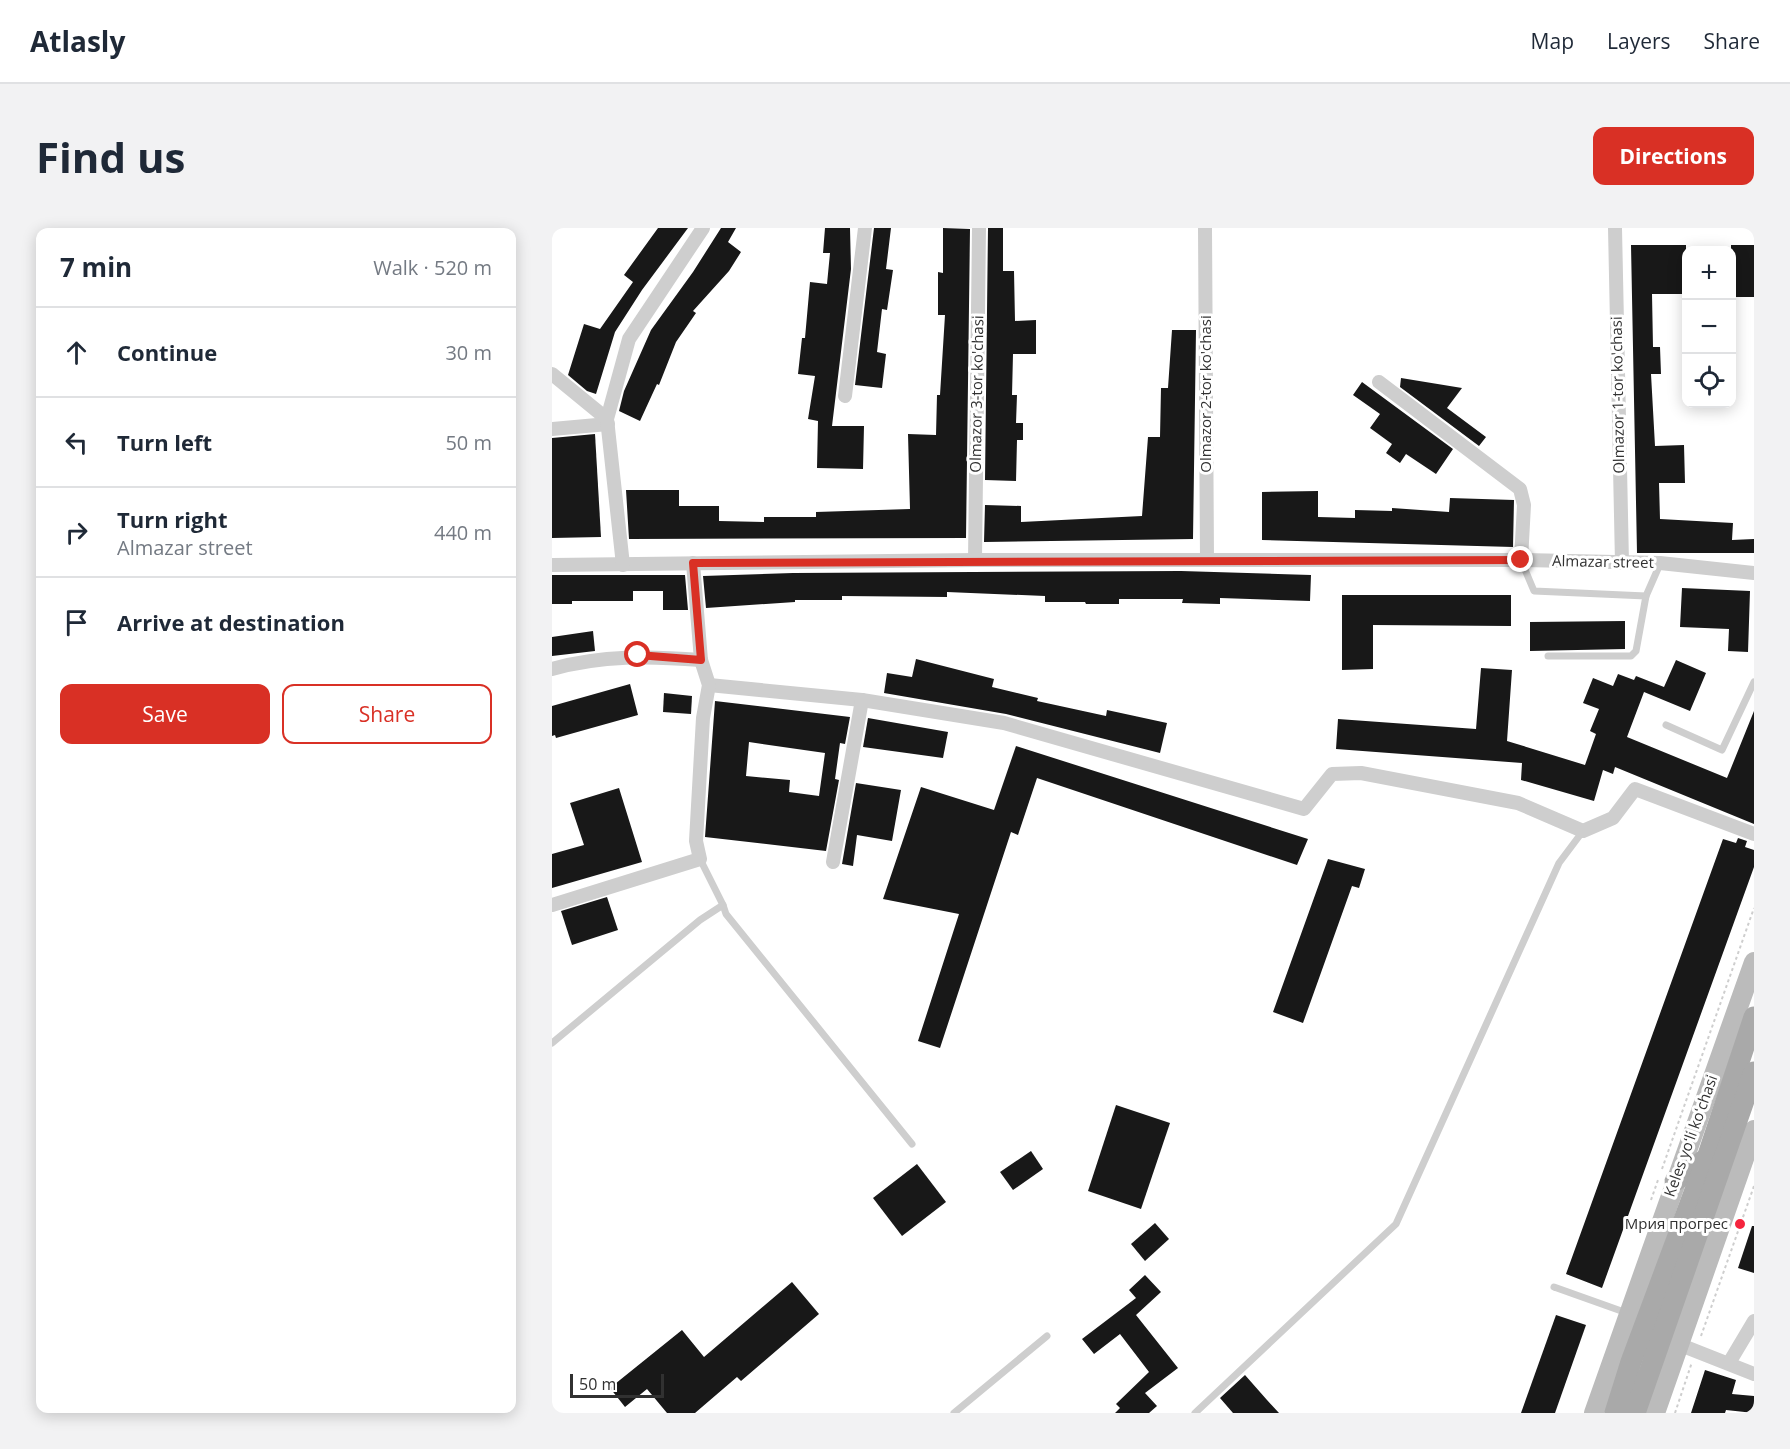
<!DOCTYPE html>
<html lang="en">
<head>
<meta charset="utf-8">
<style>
  :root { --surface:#fff; --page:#f2f2f3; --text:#1f2937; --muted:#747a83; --line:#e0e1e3; --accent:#d93025 }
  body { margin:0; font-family:"Open Sans",sans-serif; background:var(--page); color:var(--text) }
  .controls { position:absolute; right:18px; top:18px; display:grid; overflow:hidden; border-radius:12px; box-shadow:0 3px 15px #0003 }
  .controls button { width:54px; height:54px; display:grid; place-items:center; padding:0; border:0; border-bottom:2px solid var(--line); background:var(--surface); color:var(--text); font:30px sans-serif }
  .scale { position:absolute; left:18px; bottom:15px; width:94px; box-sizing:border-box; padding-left:6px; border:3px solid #313131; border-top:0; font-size:16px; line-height:21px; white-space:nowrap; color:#313131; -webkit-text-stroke:4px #fff; paint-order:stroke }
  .stop { position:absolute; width:18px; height:18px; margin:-14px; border:4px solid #d93025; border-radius:50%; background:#fff }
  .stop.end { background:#d93025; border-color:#fff; box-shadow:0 2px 6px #0008 }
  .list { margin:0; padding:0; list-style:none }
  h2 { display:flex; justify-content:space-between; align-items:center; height:78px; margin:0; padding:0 24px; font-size:26px }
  h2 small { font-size:20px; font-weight:400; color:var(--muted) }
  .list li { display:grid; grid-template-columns:39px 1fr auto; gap:18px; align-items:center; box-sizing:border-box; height:90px; padding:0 24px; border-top:2px solid var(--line) }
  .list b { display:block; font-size:22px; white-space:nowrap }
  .list p { margin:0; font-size:20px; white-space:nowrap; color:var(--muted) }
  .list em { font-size:20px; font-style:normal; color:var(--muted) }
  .actions { display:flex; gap:12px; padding:18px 24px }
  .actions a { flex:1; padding:14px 0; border:2px solid var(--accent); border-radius:12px; text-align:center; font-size:21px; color:var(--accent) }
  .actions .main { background:var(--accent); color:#fff }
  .icon { flex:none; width:33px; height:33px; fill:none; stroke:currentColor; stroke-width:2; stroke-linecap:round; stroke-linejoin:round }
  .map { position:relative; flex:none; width:1202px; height:1185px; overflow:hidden; border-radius:12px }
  header { display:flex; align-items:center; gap:36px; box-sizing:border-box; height:84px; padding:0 30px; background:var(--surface); border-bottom:2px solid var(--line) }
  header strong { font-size:28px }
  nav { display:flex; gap:33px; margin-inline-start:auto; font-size:21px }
  .intro { display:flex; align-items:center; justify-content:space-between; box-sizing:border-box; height:144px; padding:0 36px }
  h1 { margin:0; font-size:42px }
  .button { padding:15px 27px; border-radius:12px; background:var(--accent); color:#fff; font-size:21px; font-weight:700 }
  main { display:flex; gap:36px; padding:0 36px }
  aside { flex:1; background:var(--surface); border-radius:12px; box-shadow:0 3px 15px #0003 }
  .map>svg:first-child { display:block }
</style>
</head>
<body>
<header>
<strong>Atlasly</strong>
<nav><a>Map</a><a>Layers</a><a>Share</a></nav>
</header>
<div class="intro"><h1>Find us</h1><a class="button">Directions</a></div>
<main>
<aside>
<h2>7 min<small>Walk · 520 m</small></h2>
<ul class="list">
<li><svg class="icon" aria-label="ahead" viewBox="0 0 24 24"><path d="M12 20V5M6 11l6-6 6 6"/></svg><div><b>Continue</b></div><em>30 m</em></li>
<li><svg class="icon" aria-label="left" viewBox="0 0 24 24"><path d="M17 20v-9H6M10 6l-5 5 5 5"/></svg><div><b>Turn left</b></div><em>50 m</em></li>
<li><svg class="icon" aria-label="right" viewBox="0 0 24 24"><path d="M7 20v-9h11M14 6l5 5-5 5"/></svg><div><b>Turn right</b><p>Almazar street</p></div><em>440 m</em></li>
<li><svg class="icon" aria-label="arrive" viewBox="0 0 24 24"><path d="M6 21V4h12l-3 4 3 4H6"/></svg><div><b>Arrive at destination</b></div></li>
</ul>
<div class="actions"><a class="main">Save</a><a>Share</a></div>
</aside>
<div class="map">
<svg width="1202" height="1185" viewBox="0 0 1202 1185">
  <rect width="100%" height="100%" fill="#fff"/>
  <g fill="#181818" fill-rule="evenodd">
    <path d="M106 0H136L90 62 63 104 44 166 35 163 16 147 32 96 48 101 81 54 72 47Z"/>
    <path d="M169 0H184L176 14 189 24 177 43 141 83 144 85 124 114 107 157 105 156 88 193 67 183 72 163 99 102 141 44Z"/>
    <path d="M273 0H298L299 41 280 198H312L311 241 265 240 266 193 256 191 263 148 246 146 250 110H253L258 54 275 56 278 25H271Z"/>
    <path d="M322 0H339L334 41 341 42 335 82 330 81 325 124 334 126 330 160 303 157Z"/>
    <path d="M391 0 418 1 414 310 77 311 74 262H127V278H167V293L212 294V289H264V284L358 281 356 206 384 207 385 167H388L393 87H386V44L391 45Z"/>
    <path d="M436 0H451V43H462L463 93 484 92V126H461L460 167H465L464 195H471V212H465L464 253 433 252Z"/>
    <path d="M1079 17H1134V66H1100L1101 119H1108L1109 146H1099L1103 218 1132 217 1133 255H1107L1108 291 1181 295 1180 312 1202 311V325H1085Z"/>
    <path d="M1179 17H1202V69H1183V49H1179Z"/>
    <path d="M620 102H644L641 311 432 314 433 277 469 278V294L590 288 596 209H608L609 160H616Z"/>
    <path d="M849 150 910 160 895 180 934 209 927 218 848 159Z"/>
    <path d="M810 154 901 221 884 246 854 226 848 235 834 225 840 216 818 200 828 186 801 167Z"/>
    <path d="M43 206 49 309 0 310V210Z"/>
    <path d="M766 263V289L803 290V282L840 283V280L897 284 898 270 962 272 961 319 710 312V264Z"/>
    <path d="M629 343 759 347 758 373 668 370V376L630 375 631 371H567V376H534L533 374H493V368L395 364V369L290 368V372H243V374L154 380 151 348 241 345Z"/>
    <path d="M0 347H133L136 382H111V363H81V373H20V376H0Z"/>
    <path d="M1130 360 1198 363 1196 424 1176 423 1177 401 1128 399Z"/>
    <path d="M790 367H959V398L821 397V441L790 442Z"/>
    <path d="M1073 393V421L978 423V394Z"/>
    <path d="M41 403 43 423 0 428V409Z"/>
    <path d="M364 431 442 451 440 459 486 470 485 473 554 488 555 482 615 495 608 525 454 486 332 465 335 445 360 449Z"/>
    <path d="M1124 432 1154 445 1138 483 1092 464 1075 509 1175 550 1202 483V596L1063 539 1061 546 1051 542 1042 573 969 552 970 535 784 521 786 491 924 501 929 440 960 442 955 513 1033 537 1044 506 1038 503 1047 481 1031 475 1041 450 1061 458 1066 446 1082 452 1084 448 1112 459Z"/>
    <path d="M78 456 86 487 4 510 3 507 0 508V478Z"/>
    <path d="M112 465 140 468 139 486 111 484Z"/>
    <path d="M163 473 298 489 293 516 288 515 283 551 287 552 274 623 153 609ZM197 514 273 525 267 568 237 564 238 552 194 548Z"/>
    <path d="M316 490 396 504 391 530 311 519Z"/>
    <path d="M464 518 756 611 745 637 485 550 466 607 459 604 388 820 366 813 407 686 331 671 369 559 442 582Z"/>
    <path d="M304 555 349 562 340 613 305 607 301 638 290 636Z"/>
    <path d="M67 560 90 634 0 660V626L32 617 18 575Z"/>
    <path d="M1186 610 1195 613 1193 619 1202 622V639L1050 1060 1014 1046 1171 611 1184 615Z"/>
    <path d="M776 631 813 641 807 660 800 658 751 795 721 784Z"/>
    <path d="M55 669 66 702 20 717 9 683Z"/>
    <path d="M564 877 618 895 589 981 536 963Z"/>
    <path d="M479 923 491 941 461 962 448 944Z"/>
    <path d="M365 936 394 974 350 1008 321 970Z"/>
    <path d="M603 995 617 1011 593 1033 579 1016Z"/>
    <path d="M1200 998H1202V1045L1186 1040Z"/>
    <path d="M593 1047 609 1064 584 1087 626 1140 593 1165 605 1178 597 1185H563L568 1180 564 1176 597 1144 568 1106 542 1126 530 1111 584 1070 577 1062Z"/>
    <path d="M240 1054 267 1086 189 1153 185 1149 143 1185H115L95 1161 73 1179 58 1160 130 1102 152 1129Z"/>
    <path d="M1004 1087 1034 1097 1003 1185H969Z"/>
    <path d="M1153 1142 1184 1152 1180 1166 1202 1168V1185L1174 1182 1173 1185H1139Z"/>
    <path d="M693 1147 715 1172 727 1185H681L668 1170Z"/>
  </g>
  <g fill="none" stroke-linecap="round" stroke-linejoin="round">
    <g stroke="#cecece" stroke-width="2" stroke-dasharray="3 3" stroke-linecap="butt">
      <path d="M1110 941 1202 680"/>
      <path d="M1099 972 1106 952"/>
      <path d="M1149 1108 1202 958"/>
      <path d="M1123 1185 1140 1134"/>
    </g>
    <g stroke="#cecece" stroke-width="7">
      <path d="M969 332 982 363 1094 368 1108 336"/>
      <path d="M996 428H1079L1084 423 1094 368"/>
      <path d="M1114 497 1170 522 1202 454"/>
      <path d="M148 631 171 677"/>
      <path d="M0 815 148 692 171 677 174 686 360 916"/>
      <path d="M1002 1059 1075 1085"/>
      <path d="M402 1185 495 1108"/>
      <path d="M643 1185 844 996 1007 635 1031 603"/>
    </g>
    <g stroke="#cecece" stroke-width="14">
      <path d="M653 0 655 332"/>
      <path d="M1063 0 1070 335"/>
      <path d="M0 146 55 191"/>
      <path d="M827 154 968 261 972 277 969 332"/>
      <path d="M293 168 313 0"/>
      <path d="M0 201 56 196"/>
      <path d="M423 332 427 0"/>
      <path d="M0 337 423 332H969L1108 335 1202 345"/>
      <path d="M71 337 55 191 77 111 151 0"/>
      <path d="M0 441C50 427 98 428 149 432"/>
      <path d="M157 457 310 472 452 495 752 581 780 546 809 545 966 575 1031 603 1061 590 1083 561 1202 606"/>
      <path d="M281 634 310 472"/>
      <path d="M0 677 148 631 144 613 151 490 157 457 149 432 141 335"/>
      <path d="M1126 1116 1202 1146"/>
      <path d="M1177 1135 1202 1093"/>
    </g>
    <g stroke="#bbb" stroke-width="20">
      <path d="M1042 1185 1202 734"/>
      <path d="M1103 1185 1202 902"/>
    </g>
    <g stroke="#a9a9a9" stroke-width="21">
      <path d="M1123 953 1155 930"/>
      <path d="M1063 1185 1079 1134 1155 930 1202 789"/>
      <path d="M1083 1185 1202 844"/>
    </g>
  </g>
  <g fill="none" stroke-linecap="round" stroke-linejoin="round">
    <path stroke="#d93025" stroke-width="8" d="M86 427 149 432 141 335 969 332"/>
  </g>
  <circle fill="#f5253e" stroke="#fff" stroke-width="2" cx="1188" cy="996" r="6"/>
  <g text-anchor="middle" stroke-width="6" stroke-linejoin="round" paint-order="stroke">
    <g font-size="15" fill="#313131" stroke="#fff">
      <text transform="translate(425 166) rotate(-89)" y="5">Olmazor 3-tor ko'chasi</text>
      <text transform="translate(654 166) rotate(-90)" y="5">Olmazor 2-tor ko'chasi</text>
      <text transform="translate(1066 167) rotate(-91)" y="5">Olmazor 1-tor ko'chasi</text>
      <text transform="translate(1051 334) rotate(1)" y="5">Almazar street</text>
      <text transform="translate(1139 908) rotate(-70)" y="5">Keles yoʻli koʻchasi</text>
    </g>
    <g font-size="15" fill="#313131" stroke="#fff" text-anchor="end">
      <text x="1176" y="1001">Мрия прогрес</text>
    </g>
  </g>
</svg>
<div class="controls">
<button>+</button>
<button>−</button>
<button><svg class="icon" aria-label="locate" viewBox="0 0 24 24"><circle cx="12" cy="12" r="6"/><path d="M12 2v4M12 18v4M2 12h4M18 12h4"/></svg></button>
</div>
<div class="scale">50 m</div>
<div class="stop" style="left:86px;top:427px"></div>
<div class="stop end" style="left:969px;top:332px"></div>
</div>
</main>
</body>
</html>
